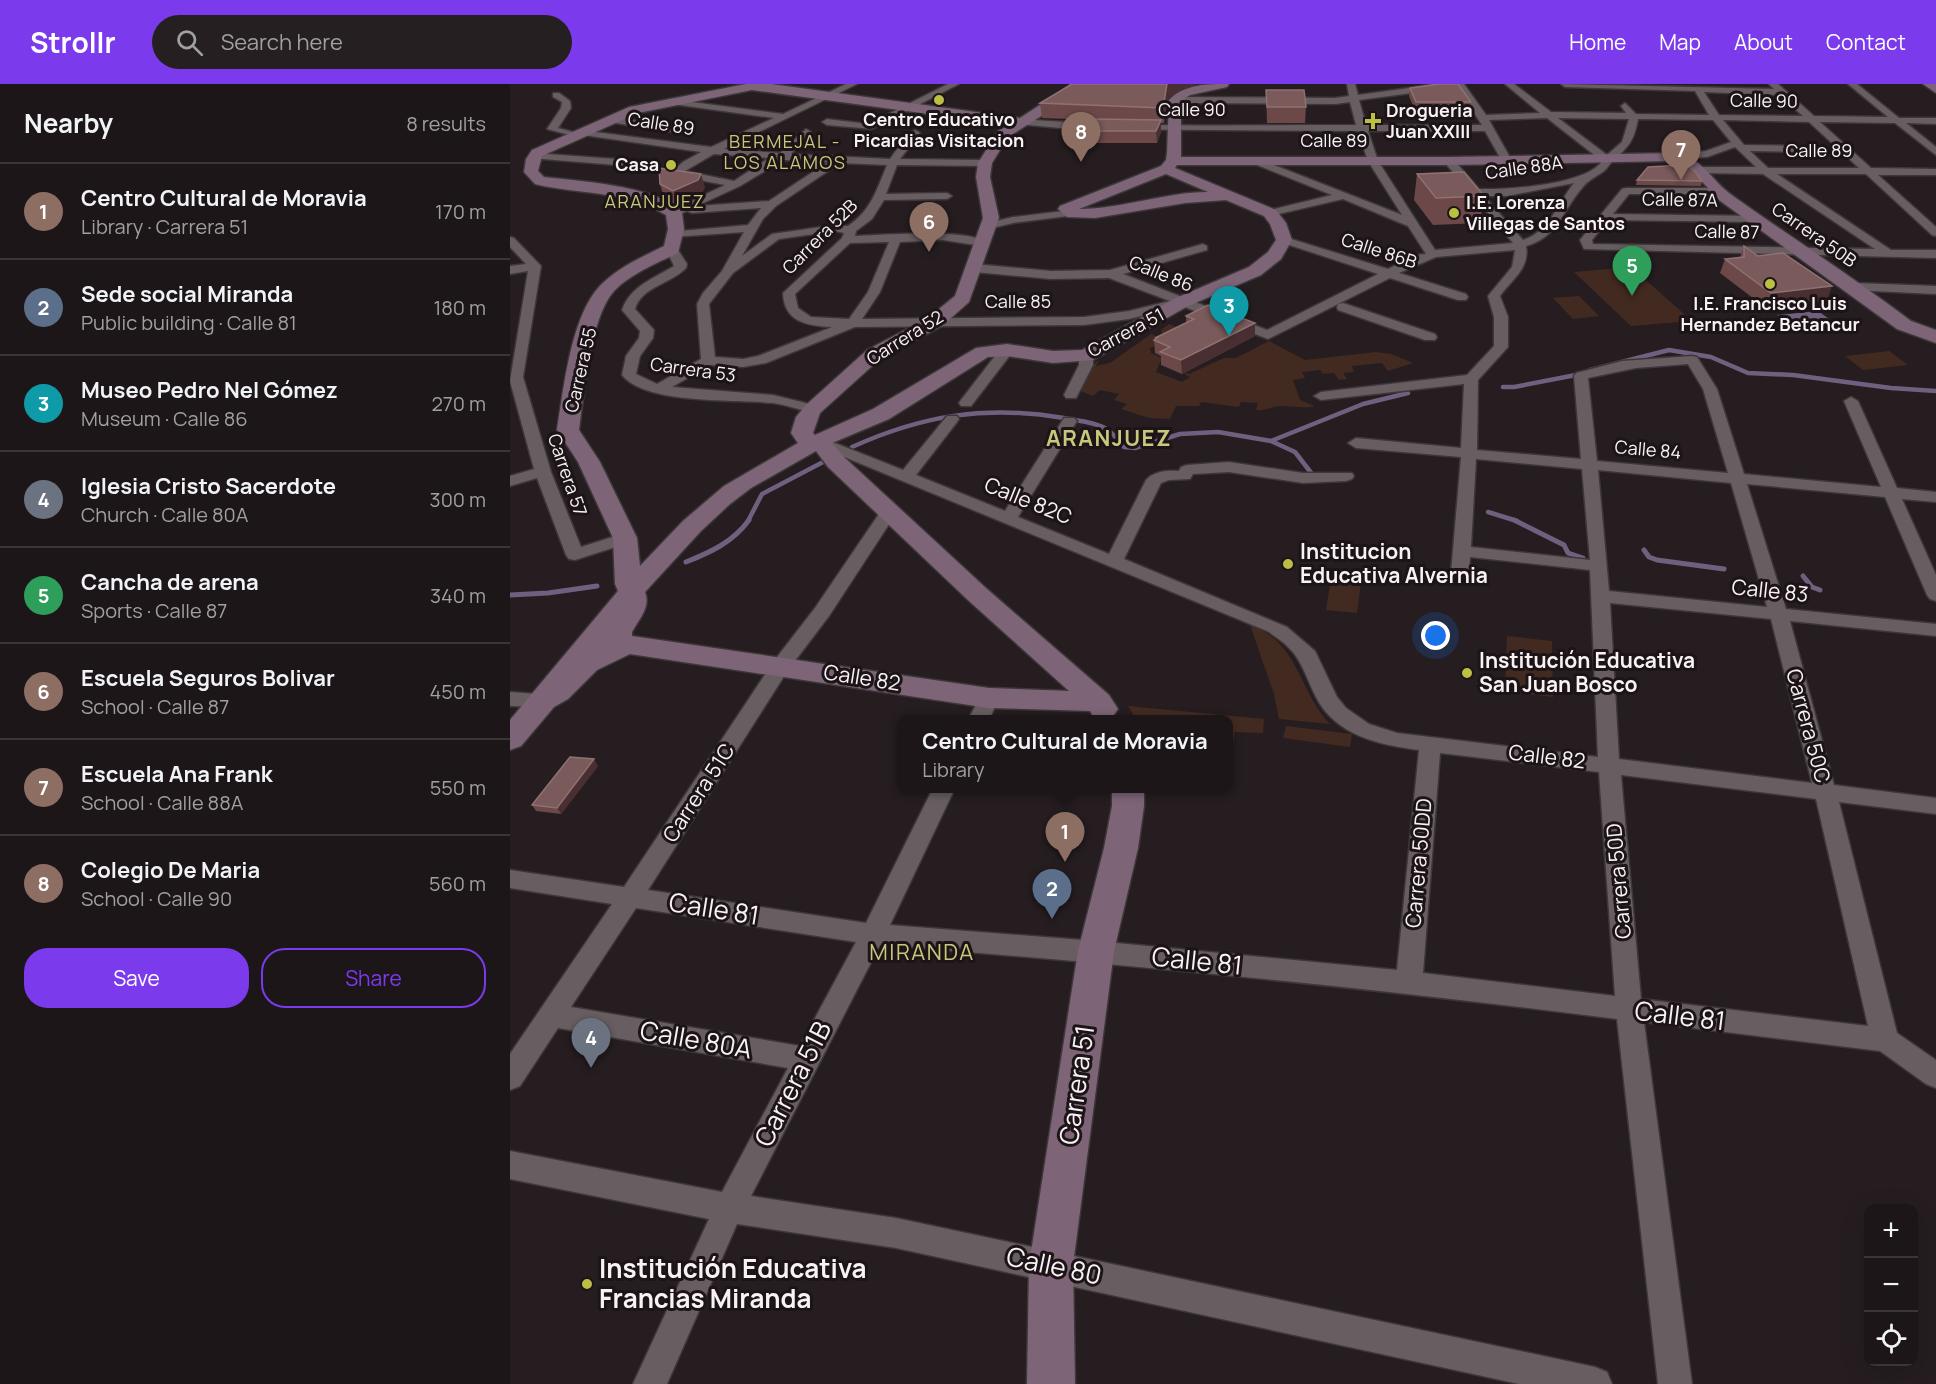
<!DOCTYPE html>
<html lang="en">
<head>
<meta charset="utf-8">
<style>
  :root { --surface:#1c1618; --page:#251f21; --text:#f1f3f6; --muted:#a09fa2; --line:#3a3537; --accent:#7c3aed }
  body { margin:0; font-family:Manrope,sans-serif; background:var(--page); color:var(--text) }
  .controls { position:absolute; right:18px; bottom:18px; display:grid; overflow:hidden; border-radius:12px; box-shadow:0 6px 24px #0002 }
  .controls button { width:54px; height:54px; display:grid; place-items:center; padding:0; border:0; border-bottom:2px solid var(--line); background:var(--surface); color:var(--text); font:30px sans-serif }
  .you { position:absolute; left:926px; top:552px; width:21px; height:21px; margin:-15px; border:4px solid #fff; border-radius:50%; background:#1a73e8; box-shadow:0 0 0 9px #1a73e833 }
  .badge { display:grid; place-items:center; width:39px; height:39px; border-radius:50%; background:var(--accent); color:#fff; font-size:20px; font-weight:700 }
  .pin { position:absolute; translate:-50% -50px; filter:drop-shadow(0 2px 3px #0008) }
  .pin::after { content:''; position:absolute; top:32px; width:21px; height:18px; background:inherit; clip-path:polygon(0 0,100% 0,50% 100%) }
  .popup { position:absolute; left:387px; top:631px; width:336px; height:78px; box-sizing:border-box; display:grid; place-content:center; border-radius:12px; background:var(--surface); filter:drop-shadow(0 2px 4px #0005); font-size:20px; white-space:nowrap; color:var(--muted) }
  .popup b { font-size:22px; color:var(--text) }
  .popup::after { content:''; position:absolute; left:50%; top:100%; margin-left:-12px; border:12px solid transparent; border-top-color:var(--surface) }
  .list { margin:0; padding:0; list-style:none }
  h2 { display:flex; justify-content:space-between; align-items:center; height:78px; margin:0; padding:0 24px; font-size:26px }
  h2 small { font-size:20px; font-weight:400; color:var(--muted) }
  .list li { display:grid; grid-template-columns:39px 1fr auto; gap:18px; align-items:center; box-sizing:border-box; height:96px; padding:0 24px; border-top:2px solid var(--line) }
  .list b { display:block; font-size:22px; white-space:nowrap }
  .list p { margin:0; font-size:20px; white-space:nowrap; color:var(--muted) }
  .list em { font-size:20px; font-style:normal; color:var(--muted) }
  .actions { display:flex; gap:12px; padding:18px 24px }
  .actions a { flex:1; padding:14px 0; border:2px solid var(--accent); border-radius:24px; text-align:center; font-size:21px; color:var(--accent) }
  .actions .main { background:var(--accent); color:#fff }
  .icon { flex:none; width:33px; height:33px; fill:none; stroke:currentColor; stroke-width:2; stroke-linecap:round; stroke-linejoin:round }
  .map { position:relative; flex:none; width:1426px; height:1300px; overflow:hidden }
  header { display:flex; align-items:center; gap:36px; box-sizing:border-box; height:84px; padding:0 30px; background:var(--accent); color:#fff }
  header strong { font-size:28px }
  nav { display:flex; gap:33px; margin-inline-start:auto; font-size:21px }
  .search { width:420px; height:54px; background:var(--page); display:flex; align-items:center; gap:15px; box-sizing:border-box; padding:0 21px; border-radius:33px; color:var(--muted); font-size:22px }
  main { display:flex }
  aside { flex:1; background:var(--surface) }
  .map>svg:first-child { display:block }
</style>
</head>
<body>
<header>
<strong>Strollr</strong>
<div class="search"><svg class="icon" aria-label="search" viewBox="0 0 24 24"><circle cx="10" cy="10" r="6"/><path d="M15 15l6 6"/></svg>Search here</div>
<nav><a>Home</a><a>Map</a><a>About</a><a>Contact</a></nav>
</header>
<main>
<aside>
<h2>Nearby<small>8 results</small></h2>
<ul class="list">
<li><span class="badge" style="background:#8d6e63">1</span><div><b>Centro Cultural de Moravia</b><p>Library · Carrera 51</p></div><em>170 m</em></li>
<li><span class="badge" style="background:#5c6f8a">2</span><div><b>Sede social Miranda</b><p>Public building · Calle 81</p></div><em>180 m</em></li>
<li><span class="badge" style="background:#0f9aa8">3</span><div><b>Museo Pedro Nel Gómez</b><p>Museum · Calle 86</p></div><em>270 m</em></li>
<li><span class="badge" style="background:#6b7280">4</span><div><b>Iglesia Cristo Sacerdote</b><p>Church · Calle 80A</p></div><em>300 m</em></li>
<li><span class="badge" style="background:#2e9e5b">5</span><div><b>Cancha de arena</b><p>Sports · Calle 87</p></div><em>340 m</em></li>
<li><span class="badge" style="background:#8d6e63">6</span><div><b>Escuela Seguros Bolivar</b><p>School · Calle 87</p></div><em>450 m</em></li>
<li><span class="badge" style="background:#8d6e63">7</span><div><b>Escuela Ana Frank</b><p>School · Calle 88A</p></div><em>550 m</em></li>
<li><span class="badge" style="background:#8d6e63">8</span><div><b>Colegio De Maria</b><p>School · Calle 90</p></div><em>560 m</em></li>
</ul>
<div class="actions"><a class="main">Save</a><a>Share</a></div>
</aside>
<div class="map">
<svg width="1426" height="1300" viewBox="0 0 1426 1300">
  <rect width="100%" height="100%" fill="#251d20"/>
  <g fill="#432a21">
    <path d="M1121 183 1182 237 1121 242 1064 188Z"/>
    <path d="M1069 212 1089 232 1063 235 1043 214Z"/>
    <path d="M659 240 704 257 652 259 640 264 641 269 652 274 646 288 672 298 680 293 674 290 676 289 679 290 714 274H726L759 257 795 276 866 268 881 270 903 279 878 287 872 279 842 282 844 288 833 289 837 295 829 296 824 289 813 290 810 286 792 288 795 294 783 296 790 316 805 322C794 325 782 322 770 322 760 323 756 327 746 326L748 319 731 318 729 323 691 318 689 322H666L660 335 639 334 611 325 617 320 604 316 609 310 590 306 583 312 568 306 584 280 589 276 586 282 600 279 641 250 653 255 651 246Z"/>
    <path d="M1379 267 1398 281 1353 286 1335 272Z"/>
    <path d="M822 488 852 491 847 529 816 526Z"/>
    <path d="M740 541C790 559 788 607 820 640L769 635 764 610Z"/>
    <path d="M997 552 1042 557 1043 613 995 607Z"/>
    <path d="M618 622 754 635 753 649 725 648 723 658 719 657 718 636 626 635Z"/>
    <path d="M776 642 842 650 840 663 773 654Z"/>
  </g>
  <path fill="#70607f" d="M1308 227 1322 237 1280 242 1267 231Z"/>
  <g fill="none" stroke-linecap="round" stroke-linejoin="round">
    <g stroke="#70607f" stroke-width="4.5">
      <path d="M1080 286 1159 266 1201 273 1238 289 1283 291 1381 304 1426 307"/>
      <path d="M993 303H1004L1071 290"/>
      <path d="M761 357 785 368 802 390"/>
      <path d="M342 363C413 331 476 321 554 334 568 337 586 338 598 346 604 350 609 358 614 363L625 364 670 350 708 348 761 357 853 320 898 309"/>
      <path d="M978 428 1007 437"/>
      <path d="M238 437 252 410 315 377"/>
    </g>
    <g stroke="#70607f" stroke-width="5">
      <path d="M1004 436 1054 461 1058 469 1073 474"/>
      <path d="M1134 466 1139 473 1147 476 1214 485"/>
      <path d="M176 478C201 468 223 458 239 436"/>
      <path d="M1293 492 1302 503 1310 506"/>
      <path d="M0 511 38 509 87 502"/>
    </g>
    <g stroke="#3d3739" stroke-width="3">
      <g id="street">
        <path d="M336 0H347L214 65 270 69 296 45 301 48 281 70 380 75 395 54 405 46 410 49 390 75 475 76 480 79 475 82 387 81 376 110 437 109 442 112 437 115 374 116 362 135 346 147 345 152C371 151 460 144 478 159L472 162 433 156 390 158 370 208 352 235 574 233 619 227 660 217 599 194 541 195 464 188 458 184 464 180 541 187 600 186 693 160 697 162V166L613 190 757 246 868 190 770 158V154H778L878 185 905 171 916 170 898 142 833 115 760 132 754 129 756 127 822 111 742 79V75L746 74 892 131 858 77 848 47 561 45 507 40 505 38 510 35C622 44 734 41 846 41L840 18 825 20 665 19 661 16 665 13 825 14 839 12 837 0H845L848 11 928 0H954L976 31 1030 29 995 0H1004L1041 28 1116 29 1111 22 1115 19 1126 30 1199 31 1185 7 1055 3 1051 0 1264 5 1259 0H1268L1304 32 1378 33 1338 0H1347L1389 34H1426V40L1396 39 1426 63V71L1385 39 1310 38 1361 84 1426 85V91H1368L1426 143V152L1422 151 1356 90H1267L1381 166H1426V174L1074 165 1070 156 1112 105 1116 104H1207L1212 107 1207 110H1119L1103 130 1247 132 1253 135 1247 138 1098 136 1082 156 1083 160 1365 165 1253 90 1191 89 1186 86 1191 83H1246L1225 63 1197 73 1161 75V71L1196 67 1221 58 1203 36 1128 35C1124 57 1119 62 1103 77 1099 80 1098 84 1094 87 1086 93 1078 96 1072 104 1053 126 1047 154 1016 162 1020 185 1002 195 990 212L998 233V263L968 296 967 366 1071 375 1064 292 1066 289 1112 277 1182 272 1187 273 1207 305 1234 390 1371 403 1334 317 1341 313 1348 317 1387 404 1426 408V418L1392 415 1426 491V517L1420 515 1417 511 1375 413 1237 400 1276 525 1426 540V552L1280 537 1324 701 1426 714V730L1329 718 1387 949 1426 976V1004L1416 1000 1370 967 1134 938 1182 1300H1148L1107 935C862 904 616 880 370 861L241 1112 386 1134 1085 1283 1097 1288 1102 1300H1009L386 1164 227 1140 157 1300H123L199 1135 0 1095V1067L212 1108 278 984 48 944 10 1002 0 1006V970L102 820 0 804V786L114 803 264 577 305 524 373 424 379 423 387 428 319 532 278 586 138 806 356 839 423 704H445L380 841 586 857 887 886 909 666C869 661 825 651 806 613 790 580 791 568 757 547L310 363 307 360 310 357H320L393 386 437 332H447L449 335 447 338 406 391 495 427 554 334H564L567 337 508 433 599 470 636 396C644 387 657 386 669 387L671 383 677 381 719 378 793 389H842L844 392 842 395 836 397 793 399 719 388 683 390 680 395 659 396 651 399 614 475 777 543 805 567 827 613 836 624 859 640 887 649 1088 673 1080 486 960 473 959 489 956 493H944L941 489 951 373 846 364 838 359 846 354 951 364 954 300 811 316 804 312 811 308 957 291 984 262V233L978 212 1002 183 1005 166 926 173 889 189 956 210 958 213 956 216H948L880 194 758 255 672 222 619 235 574 241 345 243 256 279 233 283 200 281 162 303 263 311 308 322 310 325 303 329C290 326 277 321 263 319 226 315 136 321 112 291L116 272 129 254 130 247 112 226C120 202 145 194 164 182L156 165 158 163H166L177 180 176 184C161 200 132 202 125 225L144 246 143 254 130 272 126 290 147 300 191 275 187 220 193 209 212 187 234 148 163 153 157 150 159 148 238 141 251 124 182 129 177 127 168 131H160V127L215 101 163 91V87L173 78 191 68 73 51 68 48 70 46 201 63 264 34 162 20 159 19V15L273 30ZM947 3 972 41H856L849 16ZM1194 8 1269 11 1293 32 1209 31ZM1037 34 1092 77C1077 101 995 106 969 105L943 75H935V79L958 105 955 108 956 110 963 111 1003 159 925 166 868 77 858 47H975L992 77 997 80 1002 77 979 36ZM1048 34 1119 35 1112 58 1097 71ZM1213 36 1299 38 1349 84H1258L1240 67 1292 68 1297 65 1292 62 1234 61ZM204 70 259 74 224 97 175 87ZM273 76 318 78 259 117 187 122 230 102ZM330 79 377 81C367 105 361 127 338 142L325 141 262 150 232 172 253 135 266 122ZM1064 99C1048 119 1039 148 1013 156L974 112H997ZM325 147 334 149 332 154 273 209C274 238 297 242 322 243L248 272 233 275 205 273 199 220 223 189 269 155ZM379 158 358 208 339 235 301 233 288 224 285 210 340 159ZM1178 280 1193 305 1218 389 1087 377 1078 294 1126 284ZM966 375 1072 385 1080 476 961 463ZM1088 386 1221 399 1257 523 1099 507ZM1100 519 1261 535 1302 699 1109 675ZM930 669 1089 688 1105 912 913 889ZM1111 691 1306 715 1358 942 1131 915ZM126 824 346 858 290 962 61 923Z"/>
        <path d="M438 0H449L362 45 317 41 312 38 317 35 358 40Z"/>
        <path d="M43 9H49L60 17 61 24 48 44 67 49V53L37 45 51 24 52 18 43 13Z"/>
        <path d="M102 33 177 44 182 47 177 50 99 38 97 36Z"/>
        <path d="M24 69 119 76 124 79 119 82 20 74 19 72Z"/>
        <path d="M562 126 566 127V131L503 139 478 145 472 142 474 140 503 133Z"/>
        <path d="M0 153 4 154 31 182 13 293 41 388 71 463 115 449 121 450 124 454 121 458 65 476 59 475 56 471 27 394 0 402V392L24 385 0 297 18 187 0 190V182L16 180 0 163Z"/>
        <path d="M1345 199 1426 202V210L1341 206 1339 203 1341 200Z"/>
        <path d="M833 219 925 250 927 253 925 256H915L828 226 827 223 828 220Z"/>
        <path d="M497 262 504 266 461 322H451L449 319 451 316 492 263Z"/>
        <path d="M576 268 583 272V281L566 314H556L554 311 569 281V272Z"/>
        <path d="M479 607 486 609 489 614 479 636H458L472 609Z"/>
        <path d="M0 608 41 611 44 616 41 621 34 623 0 622Z"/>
      </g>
    </g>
    <g stroke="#3d3739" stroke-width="3">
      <g id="secondary">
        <path d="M236 0H261L510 34 562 0H576L563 12 498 53 482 79 480 93 489 134 459 218 432 242 371 274 310 329 303 349 305 351 363 325 466 264 497 260 543 267 572 266 666 214 739 183 758 168 766 156 760 140 754 132 716 116 675 119 585 134 557 133 548 125 550 122 651 82 656 76 657 69 659 16C674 0 698 0 719 0L717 3 680 11 671 17V73H939L1165 69C1197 77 1199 95 1223 112 1282 154 1343 193 1401 237L1426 246V259L1387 245 1209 116 1184 89 1164 77 939 81H667L665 84 766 126 776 139 782 156 771 175 751 191 678 222 583 276 543 279 497 272 478 273 379 335 322 359 334 373 477 505 599 611 608 625 603 632 593 635 583 632 580 627 479 624 120 570 87 586 58 615 44 623 11 662 0 666V636L108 507 105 500 103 454 68 378 47 346C54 304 61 227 94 198 111 182 134 172 154 162L158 145 156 131C115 106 70 111 25 100L14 88 16 75 22 66 119 23ZM242 6 499 41 488 47 468 79 466 93 473 134 445 212 418 234 357 266 296 321 286 333 281 349 288 359 214 402 173 437 130 482 127 454 90 378 69 346C74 310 80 234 104 207 120 190 147 179 168 169L174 145 172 129C151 102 68 97 34 93L28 87 32 72 128 29ZM656 90 698 108C655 108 613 125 569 125ZM306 367 318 383 459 517 559 607 479 604 122 552V548C129 535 141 523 135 508L191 447 220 420 241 404Z"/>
        <path d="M1413 0H1426V9Z"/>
        <path d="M602 704H634V722L628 764 604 867 563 1181 565 1300H517L519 1181 568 867 594 764 602 722Z"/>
      </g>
    </g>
    <use href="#street" fill="#685e62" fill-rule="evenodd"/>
    <use href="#secondary" fill="#7d6577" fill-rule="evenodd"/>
  </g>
  <g fill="#6c4849">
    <path d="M562 0H686L671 5 658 14 654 39H651V48L647 59H580L579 47 583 36 532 34 530 19Z"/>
    <path d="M900 4 961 18 960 26H905L899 12Z"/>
    <path d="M756 6 796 23 795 39H757Z"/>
    <path d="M907 90 974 112 970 139 923 141 904 116Z"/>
    <path d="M1127 96 1192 97 1191 102 1126 101Z"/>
    <path d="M150 100 195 103 192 109 167 121 154 114Z"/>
    <path d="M1234 162 1317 217 1256 224 1210 189 1215 175 1230 173Z"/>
    <path d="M676 232 745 239V252L672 290 651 281V272L645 269 644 256 645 254 676 239Z"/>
    <path d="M88 682 51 730 26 727 22 721Z"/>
  </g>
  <g fill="#492f31">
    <path d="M657 0H686L671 5 658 14 654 39 653 24Z"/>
    <path d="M651 36V48L647 59 646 47Z"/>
    <path d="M191 90 195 103 192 109 167 121 163 107Z"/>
    <path d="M1322 202 1317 217 1256 224 1261 209Z"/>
    <path d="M745 239V252L672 290 671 276Z"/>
    <path d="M84 675 88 682 51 730 47 724Z"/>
  </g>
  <g fill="#7b5a5b" stroke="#8e7273" stroke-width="1.5">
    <path d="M562 0H657L653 24 530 19Z"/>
    <path d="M929 0H948L961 18H906L900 4Z"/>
    <path d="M756 6H794L796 23H757Z"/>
    <path d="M583 35 651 36 646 47H579Z"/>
    <path d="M1174 81 1184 86 1192 97 1127 96 1138 83Z"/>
    <path d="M149 84 191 90 188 96 163 107 150 100Z"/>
    <path d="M954 88 974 112 926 114 907 90Z"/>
    <path d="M1234 162 1248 172 1273 169 1322 202 1261 209 1215 175 1234 173Z"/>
    <path d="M698 221 745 239 671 276 650 268 660 263 644 256 647 254H645L684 235 676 232Z"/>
    <path d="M60 673 84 675 47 724 22 721Z"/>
  </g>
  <g fill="#bcbf43" stroke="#1c1417" stroke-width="2">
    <circle cx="429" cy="16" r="6"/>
    <path d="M860 28h6v6h6v6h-6v6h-6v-6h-6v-6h6z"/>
    <circle cx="161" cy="81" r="6"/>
    <circle cx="944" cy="129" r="6"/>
    <circle cx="1260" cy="200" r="6"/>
    <circle cx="778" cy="480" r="6"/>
    <circle cx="957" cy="589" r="6"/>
    <circle cx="77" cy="1200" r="6"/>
  </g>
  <g text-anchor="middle" stroke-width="6" stroke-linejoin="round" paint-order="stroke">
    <g font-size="18" fill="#f8f2f4" stroke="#1c1417">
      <text transform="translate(1254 17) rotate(1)" y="6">Calle 90</text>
      <text x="682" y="32">Calle 90</text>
      <text transform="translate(151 40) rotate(9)" y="6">Calle 89</text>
      <text x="824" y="63">Calle 89</text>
      <text x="1309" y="73">Calle 89</text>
      <text transform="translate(1014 84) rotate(-8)" y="6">Calle 88A</text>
      <text transform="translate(1170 116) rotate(1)" y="6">Calle 87A</text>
      <text transform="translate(1217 148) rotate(1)" y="6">Calle 87</text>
      <text transform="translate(1304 151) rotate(35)" y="6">Carrera 50B</text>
      <text transform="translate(310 153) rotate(-45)" y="6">Carrera 52B</text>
      <text transform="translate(869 167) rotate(18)" y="6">Calle 86B</text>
      <text transform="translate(651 190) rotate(22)" y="6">Calle 86</text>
      <text x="508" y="224">Calle 85</text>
      <text transform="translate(616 249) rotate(-28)" y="6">Carrera 51</text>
      <text transform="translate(395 254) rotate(-32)" y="6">Carrera 52</text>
      <text transform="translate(71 286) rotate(-77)" y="6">Carrera 55</text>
      <text transform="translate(183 286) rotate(8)" y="6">Carrera 53</text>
      <text transform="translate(1138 366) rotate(5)" y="6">Calle 84</text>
      <text transform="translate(57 391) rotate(71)" y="6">Carrera 57</text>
    </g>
    <g font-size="18" font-weight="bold" fill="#f8f2f4" stroke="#1c1417" text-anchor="start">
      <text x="876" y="33">Drogueria<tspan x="876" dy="21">Juan XXIII</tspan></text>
      <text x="429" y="42" text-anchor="middle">Centro Educativo<tspan x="429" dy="21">Picardias Visitacion</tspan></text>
      <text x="149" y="87" text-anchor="end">Casa</text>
      <text x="956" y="125">I.E. Lorenza<tspan x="956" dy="21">Villegas de Santos</tspan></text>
      <text x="1260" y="226" text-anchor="middle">I.E. Francisco Luis<tspan x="1260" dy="21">Hernandez Betancur</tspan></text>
    </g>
    <g font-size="18" letter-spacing="1.5" fill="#c6c97b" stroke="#1c1417">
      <text x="275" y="64">BERMEJAL -<tspan x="275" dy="21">LOS ALAMOS</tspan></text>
      <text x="145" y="124">ARANJUEZ</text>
    </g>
    <g font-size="21" fill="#f8f2f4" stroke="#1c1417">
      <text transform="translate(518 417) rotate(22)" y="7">Calle 82C</text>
      <text transform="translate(1260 507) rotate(6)" y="7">Calle 83</text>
      <text transform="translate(352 594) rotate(9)" y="7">Calle 82</text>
      <text transform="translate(1298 642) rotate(75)" y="7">Carrera 50C</text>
      <text transform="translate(1037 673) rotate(7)" y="7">Calle 82</text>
      <text transform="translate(189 709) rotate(-57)" y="7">Carrera 51C</text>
      <text transform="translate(909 779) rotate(-85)" y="7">Carrera 50DD</text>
      <text transform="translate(1109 797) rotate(-95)" y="7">Carrera 50D</text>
    </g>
    <g font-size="21" font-weight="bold" fill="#f8f2f4" stroke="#1c1417" text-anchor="start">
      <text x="790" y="475">Institucion<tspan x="790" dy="24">Educativa Alvernia</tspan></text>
      <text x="969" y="584">Institución Educativa<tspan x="969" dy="24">San Juan Bosco</tspan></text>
    </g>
    <g font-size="22" font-weight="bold" letter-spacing="1.5" fill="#c6c97b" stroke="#1c1417">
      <text x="599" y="362">ARANJUEZ</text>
    </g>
    <g font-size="22" letter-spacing="1.5" fill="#c6c97b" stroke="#1c1417">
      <text x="412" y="876">MIRANDA</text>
    </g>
    <g font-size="26" fill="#f8f2f4" stroke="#1c1417">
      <text transform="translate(204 825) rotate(9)" y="9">Calle 81</text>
      <text transform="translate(687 877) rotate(6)" y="9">Calle 81</text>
      <text transform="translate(1170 932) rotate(7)" y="9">Calle 81</text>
      <text transform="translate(186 956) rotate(10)" y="9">Calle 80A</text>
      <text transform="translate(283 1000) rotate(-63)" y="9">Carrera 51B</text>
      <text transform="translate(567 1001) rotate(-82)" y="9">Carrera 51</text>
      <text transform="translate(544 1182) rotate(12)" y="9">Calle 80</text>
    </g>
    <g font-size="26" font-weight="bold" fill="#f8f2f4" stroke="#1c1417" text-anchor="start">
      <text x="89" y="1194">Institución Educativa<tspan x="89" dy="30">Francias Miranda</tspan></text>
    </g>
  </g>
</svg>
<div class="controls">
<button>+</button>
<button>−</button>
<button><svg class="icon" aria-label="locate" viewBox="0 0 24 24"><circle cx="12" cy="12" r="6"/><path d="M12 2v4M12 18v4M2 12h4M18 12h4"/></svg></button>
</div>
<div class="you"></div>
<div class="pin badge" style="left:555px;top:778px;background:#8d6e63">1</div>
<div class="popup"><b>Centro Cultural de Moravia</b>Library</div>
<div class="pin badge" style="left:542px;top:835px;background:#5c6f8a">2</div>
<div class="pin badge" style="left:719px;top:252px;background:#0f9aa8">3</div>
<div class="pin badge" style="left:81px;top:984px;background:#6b7280">4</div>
<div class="pin badge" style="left:1122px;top:212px;background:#2e9e5b">5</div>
<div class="pin badge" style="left:419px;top:168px;background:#8d6e63">6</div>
<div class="pin badge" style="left:1171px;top:96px;background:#8d6e63">7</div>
<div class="pin badge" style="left:571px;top:78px;background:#8d6e63">8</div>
</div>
</main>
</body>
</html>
